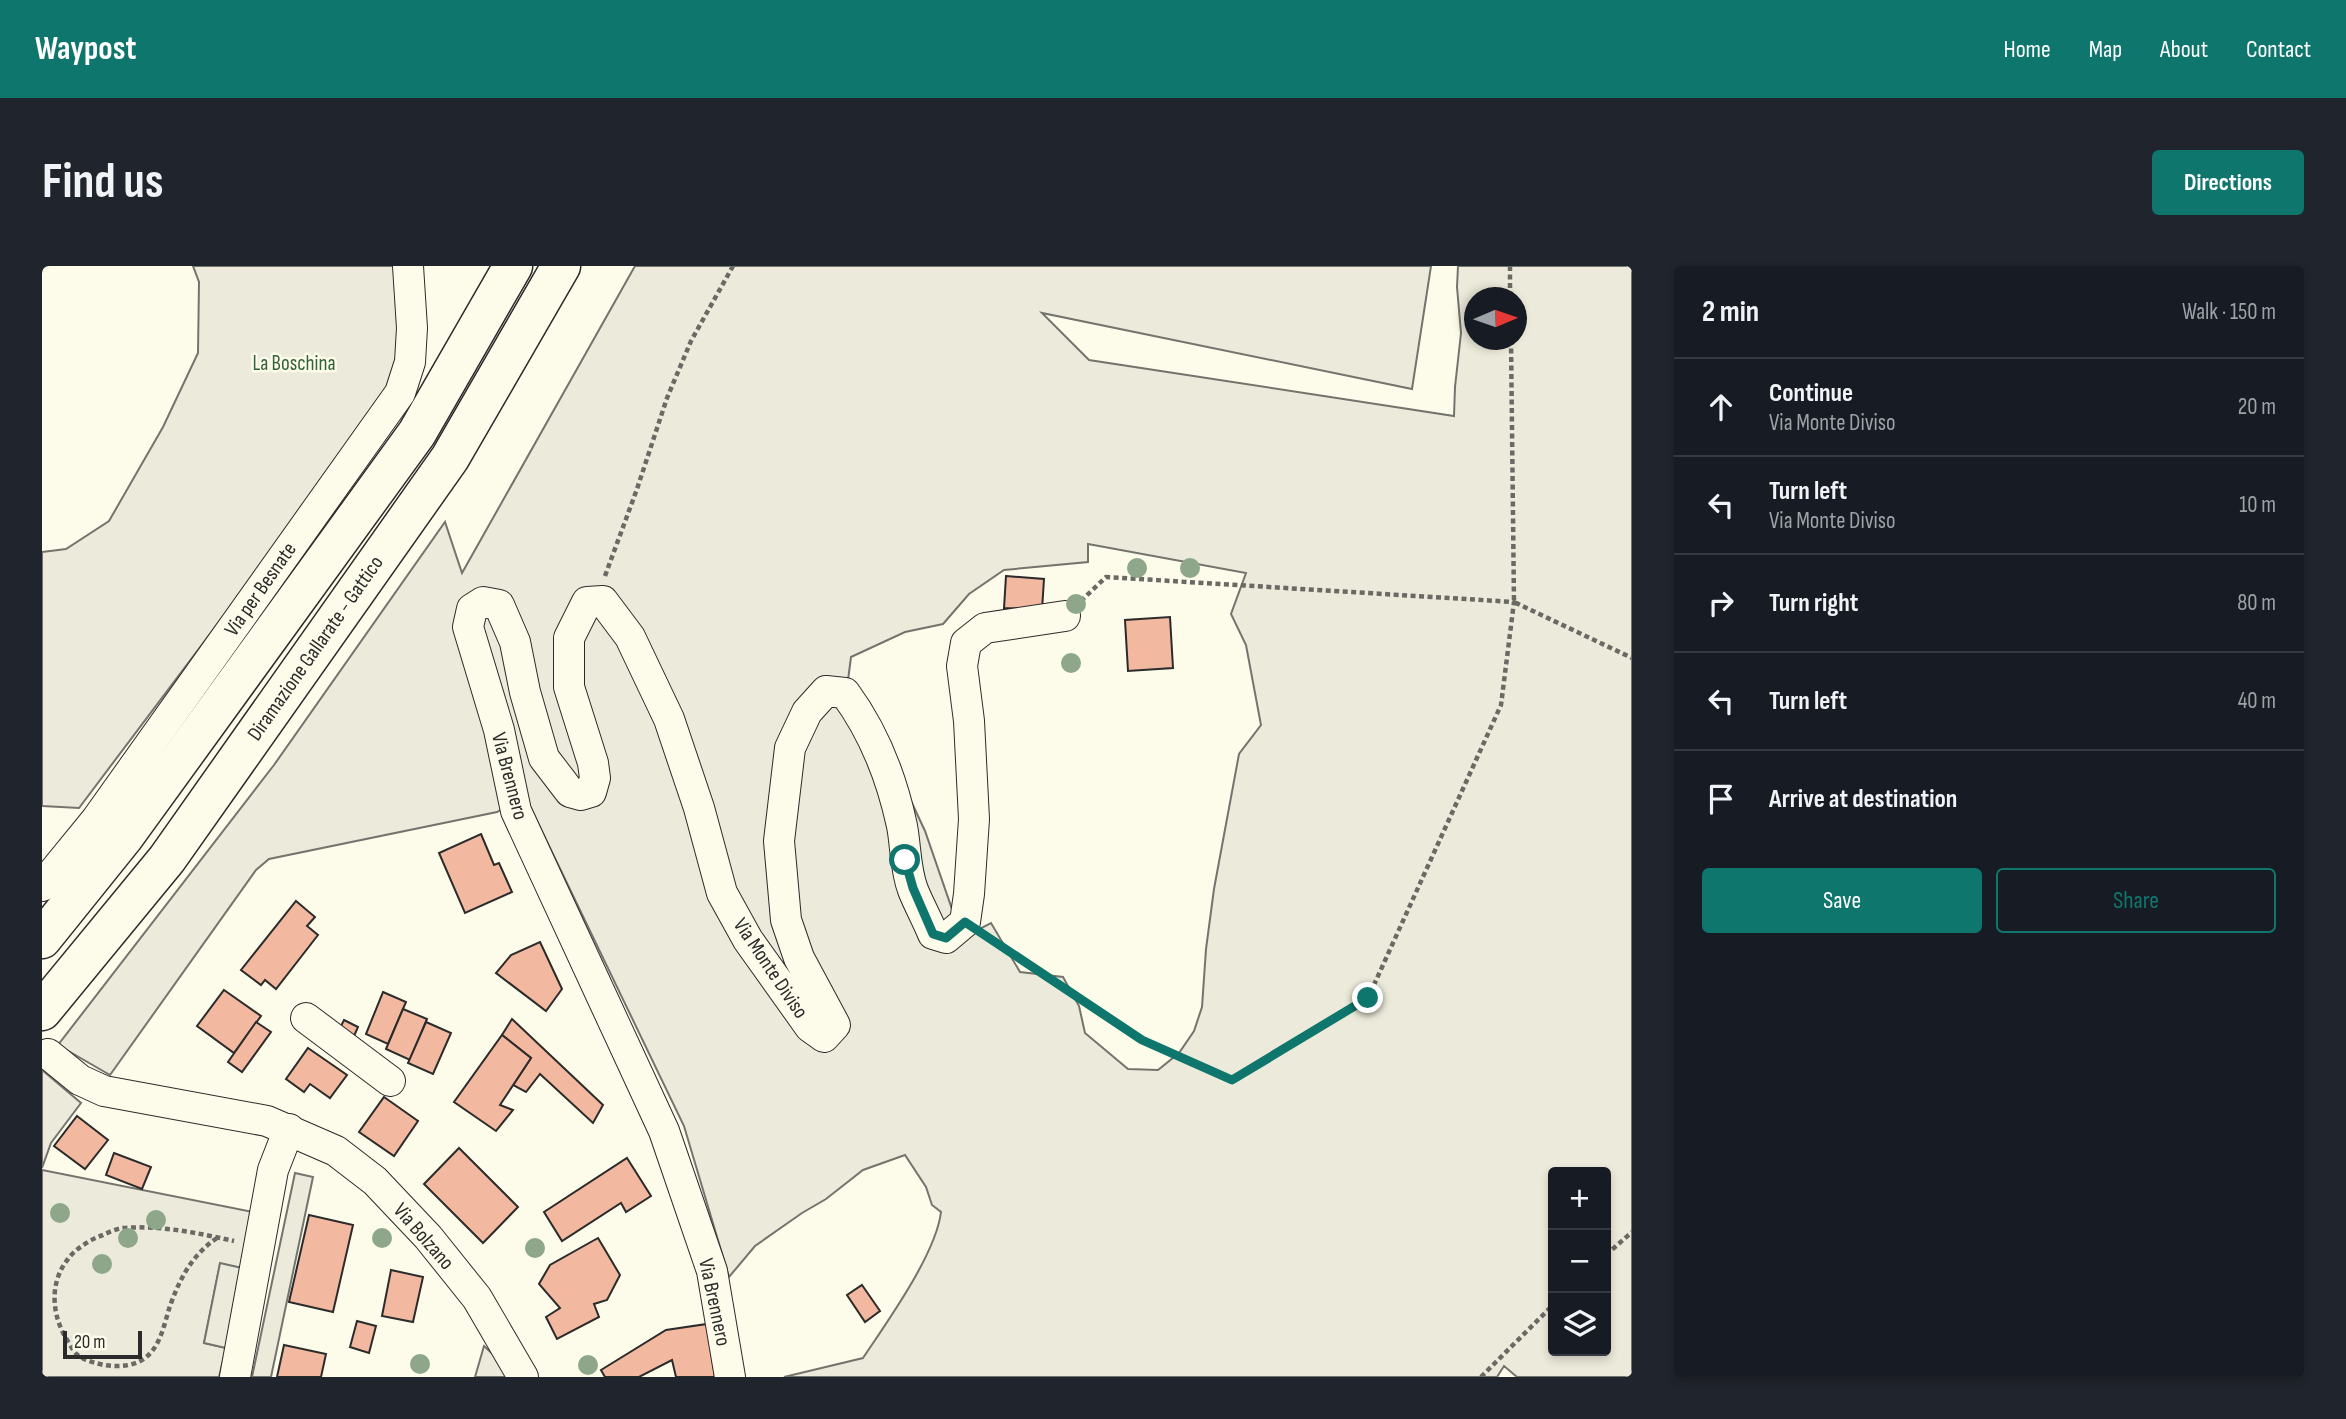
<!DOCTYPE html>
<html lang="en">
<head>
<meta charset="utf-8">
<style>
  :root { --surface:#171b24; --page:#20242c; --text:#f1f3f6; --muted:#9ea1a6; --line:#363941; --accent:#0f766e }
  body { margin:0; font-family:"Sofia Sans Condensed",sans-serif; background:var(--page); color:var(--text) }
  .controls { position:absolute; right:21px; bottom:21px; display:grid; overflow:hidden; border-radius:7px; box-shadow:0 4px 10px #0003 }
  .controls button { width:63px; height:63px; display:grid; place-items:center; padding:0; border:0; border-bottom:2px solid var(--line); background:var(--surface); color:var(--text); font:35px sans-serif }
  .compass { position:absolute; left:1422px; top:21px; width:63px; height:63px; border-radius:50%; background:var(--surface); box-shadow:0 4px 10px #0003; rotate:88deg }
  .scale { position:absolute; left:21px; bottom:18px; width:79px; box-sizing:border-box; padding-left:7px; border:4px solid #2b2b2b; border-top:0; font-size:19px; line-height:24px; white-space:nowrap; color:#2b2b2b; -webkit-text-stroke:5px #fdfbea; paint-order:stroke }
  .stop { position:absolute; width:21px; height:21px; margin:-16px; border:5px solid #0f766e; border-radius:50%; background:#fff }
  .stop.end { background:#0f766e; border-color:#fff; box-shadow:0 2px 7px #0008 }
  .list { margin:0; padding:0; list-style:none }
  h2 { display:flex; justify-content:space-between; align-items:center; height:91px; margin:0; padding:0 28px; font-size:30px }
  h2 small { font-size:23px; font-weight:400; color:var(--muted) }
  .list li { display:grid; grid-template-columns:46px 1fr auto; gap:21px; align-items:center; box-sizing:border-box; height:98px; padding:0 28px; border-top:2px solid var(--line) }
  .list b { display:block; font-size:26px; white-space:nowrap }
  .list p { margin:0; font-size:23px; white-space:nowrap; color:var(--muted) }
  .list em { font-size:23px; font-style:normal; color:var(--muted) }
  .actions { display:flex; gap:14px; padding:21px 28px }
  .actions a { flex:1; padding:16px 0; border:2px solid var(--accent); border-radius:7px; text-align:center; font-size:24px; color:var(--accent) }
  .actions .main { background:var(--accent); color:#fff }
  .icon { flex:none; width:38px; height:38px; fill:none; stroke:currentColor; stroke-width:2; stroke-linecap:round; stroke-linejoin:round }
  .map { position:relative; flex:none; width:1590px; height:1111px; overflow:hidden; border-radius:7px }
  header { display:flex; align-items:center; gap:42px; box-sizing:border-box; height:98px; padding:0 35px; background:var(--accent); color:#fff }
  header strong { font-size:33px }
  nav { display:flex; gap:38px; margin-inline-start:auto; font-size:24px }
  .intro { display:flex; align-items:center; justify-content:space-between; box-sizing:border-box; height:168px; padding:0 42px }
  h1 { margin:0; font-size:49px }
  .button { padding:18px 32px; border-radius:7px; background:var(--accent); color:#fff; font-size:24px; font-weight:700 }
  main { display:flex; gap:42px; padding:0 42px }
  aside { flex:1; background:var(--surface); border-radius:7px; box-shadow:0 4px 10px #0003 }
  .map>svg:first-child { display:block }
</style>
</head>
<body>
<header>
<strong>Waypost</strong>
<nav><a>Home</a><a>Map</a><a>About</a><a>Contact</a></nav>
</header>
<div class="intro"><h1>Find us</h1><a class="button">Directions</a></div>
<main>
<div class="map">
<svg width="1590" height="1111" viewBox="0 0 1590 1111">
  <rect width="100%" height="100%" fill="#fdfbea"/>
  <g fill="#ecebdb" stroke="#74746e" stroke-width="2" fill-rule="evenodd">
    <path d="M151 0H353L359 88 342 137 37 542 0 540V286L24 283 67 255 121 161 156 87 157 16Z"/>
    <path d="M593 0H1389L1370 123 1000 47 1047 94 1412 150 1413 121 1419 67 1415 21 1416 0H1590V1111H1475L1462 1100 1455 1111H742L821 1092C845 1056 894 988 899 946L890 939 884 921 863 889 821 904 784 933 760 947 713 980 687 1011 642 860 483 530 455 546 227 593 214 604 68 809 16 779 232 499 403 256 420 307ZM1433 32H1475V74H1433ZM1046 278 1204 307 1189 348 1204 379 1219 459 1197 488 1172 623 1164 683 1160 741 1152 765 1137 787 1116 804 1086 803 1043 767 1037 740 1021 711 978 706 949 657 920 672 883 565 856 507 806 414 809 391 863 366 901 358 927 328 962 304 1046 296ZM1511 906H1564V1085H1511Z"/>
    <path d="M0 804 39 837 9 877 0 902Z"/>
    <path d="M0 904 211 946 200 1002 178 998 162 1077 184 1082 177 1111H0Z"/>
    <path d="M442 1080 455 1092 465 1111H433Z"/>
  </g>
  <g fill="#eceadb" stroke="#74746e" stroke-width="2">
    <path d="M253 907 271 911 229 1111H210Z"/>
    <path d="M178 997 200 1002 184 1082 162 1077Z"/>
  </g>
  <g fill="#f2b8a0" stroke="#2b2b2b" stroke-width="2">
    <path d="M964 310 1002 313 1000 344 962 342Z"/>
    <path d="M1128 351 1131 402 1086 405 1083 354Z"/>
    <path d="M439 568 452 599 457 597 470 626 423 647 397 587Z"/>
    <path d="M254 635 273 651 265 660 276 669 234 723 223 714 219 719 199 704Z"/>
    <path d="M498 676 520 723 504 745 454 707 469 689Z"/>
    <path d="M182 724 219 750 192 787 155 760Z"/>
    <path d="M341 726 364 736 346 778 324 768Z"/>
    <path d="M361 743 385 753 368 794 344 783Z"/>
    <path d="M470 753 561 839 551 857 498 808 484 826 471 819 489 792 460 769Z"/>
    <path d="M302 754 316 761 309 777 294 770Z"/>
    <path d="M214 756 229 766 200 806 186 796Z"/>
    <path d="M384 756 409 767 391 808 366 797Z"/>
    <path d="M460 769 489 792 458 839 471 844 454 865 412 836Z"/>
    <path d="M266 782 305 809 288 832 268 818 262 826 244 813Z"/>
    <path d="M342 831 376 855 352 890 317 866Z"/>
    <path d="M35 850 66 874 43 903 12 880Z"/>
    <path d="M417 882 476 941 441 977 382 918Z"/>
    <path d="M72 887 109 901 100 923 64 909Z"/>
    <path d="M585 892 609 930 584 946 579 937 520 975 502 946Z"/>
    <path d="M267 949 311 959 291 1046 247 1036Z"/>
    <path d="M556 972 578 1009 565 1034 552 1038 557 1051 515 1073 504 1051 518 1042 497 1018 508 999Z"/>
    <path d="M349 1004 381 1011 371 1056 340 1050Z"/>
    <path d="M820 1019 838 1045 823 1056 805 1029Z"/>
    <path d="M315 1055 334 1060 327 1087 308 1081Z"/>
    <path d="M665 1058 673 1111H634L630 1094 597 1111H563L559 1104 624 1064Z"/>
    <path d="M242 1079 284 1088 279 1111H235Z"/>
  </g>
  <g fill="none" stroke-linecap="round" stroke-linejoin="round">
    <g stroke="#2b2b2b" stroke-width="32">
      <g id="minor">
        <path d="M0 620 54 554 358 127 368 96 370 62 366 0"/>
        <path d="M264 752 348 815"/>
        <path d="M6 788 38 814 62 825 225 855 294 885 333 915 386 971 435 1032 481 1111"/>
        <path d="M193 1111 231 904 247 863"/>
        <path d="M688 1111 670 1005 622 865 474 545 457 464 426 361 430 343 441 336 457 339 473 376 483 426 502 492 528 526 539 529 549 526 553 512 551 497 527 421V372L545 336 561 335 588 371 627 453 657 542 680 627 706 674 768 761 782 771 793 759 757 692 744 654 737 575 748 482 765 446 784 425 803 427C831 465 850 513 860 560 864 581 863 603 871 624 877 639 885 653 891 668L904 672 923 656 927 628 932 553 927 455 920 400 924 377 943 362 1023 350"/>
      </g>
    </g>
    <g stroke="#2b2b2b" stroke-width="41">
      <g id="highway">
        <path d="M0 673 82 571 375 167 471 0"/>
        <path d="M0 745 125 593 408 192 519 0"/>
      </g>
    </g>
    <g stroke="#6a6964" stroke-width="4.5" stroke-dasharray="5 3.5" stroke-linecap="butt">
      <path d="M1468 0V32"/>
      <path d="M1469 74 1472 336 1590 392"/>
      <path d="M563 310 595 223 625 132 649 75 691 0"/>
      <path d="M944 670 1100 774 1190 814 1326 732 1459 439 1472 336 1064 311 1041 333"/>
      <path d="M175 972C150 989 138 1012 128 1040 122 1058 119 1080 103 1092 91 1101 75 1101 62 1099 53 1097 44 1095 37 1090 32 1087 30 1082 27 1077 10 1052 6 1018 26 993 33 983 49 973 61 969 67 966 74 963 81 962 118 959 156 967 192 975"/>
      <path d="M1564 989 1590 966"/>
      <path d="M1439 1111 1511 1039"/>
    </g>
    <use href="#minor" stroke="#fdfbea" stroke-width="30"/>
    <use href="#highway" stroke="#fdfbea" stroke-width="38"/>
  </g>
  <g fill="#8ea78a">
    <circle cx="1095" cy="302" r="10"/>
    <circle cx="1148" cy="302" r="10"/>
    <circle cx="1034" cy="338" r="10"/>
    <circle cx="1029" cy="397" r="10"/>
    <circle cx="18" cy="947" r="10"/>
    <circle cx="114" cy="954" r="10"/>
    <circle cx="86" cy="972" r="10"/>
    <circle cx="340" cy="972" r="10"/>
    <circle cx="493" cy="982" r="10"/>
    <circle cx="60" cy="998" r="10"/>
    <circle cx="378" cy="1098" r="10"/>
    <circle cx="546" cy="1099" r="10"/>
  </g>
  <g fill="none" stroke-linecap="round" stroke-linejoin="round">
    <path stroke="#0f766e" stroke-width="9" d="M863 594 871 622 891 668 904 672 923 656 1100 774 1190 814 1326 732"/>
  </g>
  <g text-anchor="middle" stroke-width="5" stroke-linejoin="round" paint-order="stroke">
    <g font-size="21" fill="#34623c" stroke="#fdfbea">
      <text x="252" y="104">La Boschina</text>
    </g>
    <g font-size="21" fill="#2b2b2b" stroke="#fdfbea">
      <text transform="translate(218 323) rotate(-55)" y="7">Via per Besnate</text>
      <text transform="translate(273 382) rotate(-55)" y="7">Diramazione Gallarate - Gattico</text>
      <text transform="translate(468 510) rotate(75)" y="7">Via Brennero</text>
      <text transform="translate(729 702) rotate(56)" y="7">Via Monte Diviso</text>
      <text transform="translate(382 970) rotate(49)" y="7">Via Bolzano</text>
      <text transform="translate(673 1036) rotate(78)" y="7">Via Brennero</text>
    </g>
  </g>
</svg>
<div class="controls">
<button>+</button>
<button>−</button>
<button><svg class="icon" aria-label="layers" viewBox="0 0 24 24"><path d="M12 4l9 5-9 5-9-5zM3 14l9 5 9-5"/></svg></button>
</div>
<svg class="compass" viewBox="-18 -18 36 36"><path d="M0-13l5 13h-10z" fill="#e53935"/><path d="M0 13l5-13h-10z" fill="#9ea1a6"/></svg>
<div class="scale">20 m</div>
<div class="stop" style="left:863px;top:594px"></div>
<div class="stop end" style="left:1326px;top:732px"></div>
</div>
<aside>
<h2>2 min<small>Walk · 150 m</small></h2>
<ul class="list">
<li><svg class="icon" aria-label="ahead" viewBox="0 0 24 24"><path d="M12 20V5M6 11l6-6 6 6"/></svg><div><b>Continue</b><p>Via Monte Diviso</p></div><em>20 m</em></li>
<li><svg class="icon" aria-label="left" viewBox="0 0 24 24"><path d="M17 20v-9H6M10 6l-5 5 5 5"/></svg><div><b>Turn left</b><p>Via Monte Diviso</p></div><em>10 m</em></li>
<li><svg class="icon" aria-label="right" viewBox="0 0 24 24"><path d="M7 20v-9h11M14 6l5 5-5 5"/></svg><div><b>Turn right</b></div><em>80 m</em></li>
<li><svg class="icon" aria-label="left" viewBox="0 0 24 24"><path d="M17 20v-9H6M10 6l-5 5 5 5"/></svg><div><b>Turn left</b></div><em>40 m</em></li>
<li><svg class="icon" aria-label="arrive" viewBox="0 0 24 24"><path d="M6 21V4h12l-3 4 3 4H6"/></svg><div><b>Arrive at destination</b></div></li>
</ul>
<div class="actions"><a class="main">Save</a><a>Share</a></div>
</aside>
</main>
</body>
</html>
